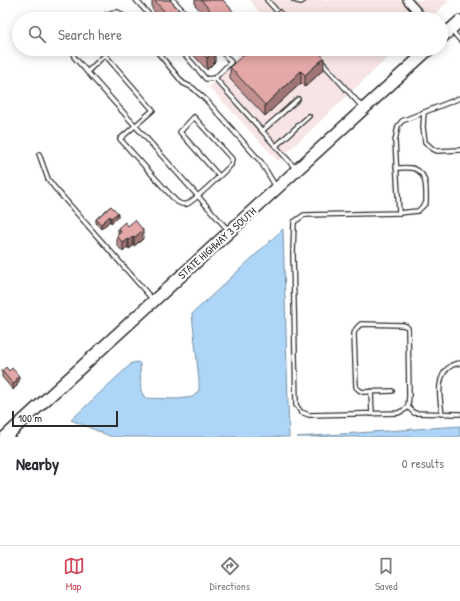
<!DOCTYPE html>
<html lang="en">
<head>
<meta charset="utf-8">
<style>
  :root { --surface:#fff; --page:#f7f7f7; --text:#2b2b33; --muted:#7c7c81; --line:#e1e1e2; --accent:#d1495b }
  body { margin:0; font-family:"Patrick Hand",sans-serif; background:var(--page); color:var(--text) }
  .scale { position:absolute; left:12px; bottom:10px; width:106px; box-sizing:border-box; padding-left:4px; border:2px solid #2b2b2b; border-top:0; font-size:11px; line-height:14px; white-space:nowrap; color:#2b2b2b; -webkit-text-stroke:3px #fff; paint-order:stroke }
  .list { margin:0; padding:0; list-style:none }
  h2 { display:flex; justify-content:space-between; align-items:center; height:52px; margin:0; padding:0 16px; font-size:17px }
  h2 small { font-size:13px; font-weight:400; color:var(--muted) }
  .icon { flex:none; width:22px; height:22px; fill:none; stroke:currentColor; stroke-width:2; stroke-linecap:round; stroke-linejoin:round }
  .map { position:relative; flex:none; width:460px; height:437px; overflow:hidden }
  .search { position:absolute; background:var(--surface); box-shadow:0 2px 10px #0003; left:12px; right:12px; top:12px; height:44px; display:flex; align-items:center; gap:10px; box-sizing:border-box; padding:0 14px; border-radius:22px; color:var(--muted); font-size:15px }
  .sheet { height:108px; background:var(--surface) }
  nav { display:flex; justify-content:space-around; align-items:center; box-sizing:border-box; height:56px; border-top:1px solid var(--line); background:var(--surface); font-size:11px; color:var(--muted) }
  nav a { display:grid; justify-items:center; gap:2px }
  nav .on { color:var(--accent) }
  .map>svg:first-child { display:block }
</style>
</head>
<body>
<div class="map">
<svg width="460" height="437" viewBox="0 0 460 437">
  <rect width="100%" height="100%" fill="#fff"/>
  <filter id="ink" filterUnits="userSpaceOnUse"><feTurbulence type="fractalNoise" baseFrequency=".025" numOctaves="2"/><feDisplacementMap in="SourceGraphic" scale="8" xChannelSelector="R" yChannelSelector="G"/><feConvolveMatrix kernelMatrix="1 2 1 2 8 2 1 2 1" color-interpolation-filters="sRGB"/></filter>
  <g filter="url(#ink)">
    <g fill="#f7e5e5">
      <path d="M250 0H450L429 19H264Z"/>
      <path d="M244 49H397L278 161 209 87Z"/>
    </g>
    <g fill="#add5f7" stroke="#7991a5">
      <path d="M283 229 289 437H112L71 420 132 363 138 362 140 364 141 391 145 398 178 399 193 397 199 390V381L192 314Z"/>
      <path d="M460 426V437H297Z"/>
    </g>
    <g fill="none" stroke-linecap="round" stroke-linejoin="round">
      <g stroke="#2b2b2b" stroke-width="6">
        <g id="lane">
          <path d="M136 0 153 19"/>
          <path d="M173 0 191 19"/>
          <path d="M267 0 284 19"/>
          <path d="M294 0 301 2 304 0"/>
          <path d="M100 19C105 14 111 12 118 12L127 19"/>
          <path d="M451 30 460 40"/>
          <path d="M73 49 74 57 229 231"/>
          <path d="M155 49 183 83 193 88 207 101 261 162 276 187"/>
          <path d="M180 49 206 79 215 78 231 62 219 49"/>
          <path d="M322 62 363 108"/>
          <path d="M87 72 105 55 153 110 120 139 175 200C178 203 182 205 187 204 193 202 224 172 231 165L232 159 194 117 180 132 219 176"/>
          <path d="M215 78 296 169"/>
          <path d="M424 112 423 127 425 142 433 149 437 151 460 150"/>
          <path d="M262 131 298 99"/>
          <path d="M276 146 309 116"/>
          <path d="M39 154 48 179 54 187 153 300"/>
          <path d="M396 168C402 168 410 167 415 169 428 174 426 192 426 203L418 211 399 213"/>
          <path d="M371 391 372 414"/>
          <path d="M392 391 363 392 359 390 356 387 354 334C355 329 357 327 361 324L402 325 406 326 408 328 409 396 408 407 404 410 398 413 309 415 301 412 296 405 293 254 294 222 304 215 399 213 395 141 398 126 402 121 460 98"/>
          <path d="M408 407 414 413 460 414"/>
          <path d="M442 414C440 400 435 375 451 366 453 364 457 364 460 363"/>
        </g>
      </g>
      <g stroke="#2b2b2b" stroke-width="10">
        <path id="street" d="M407 0 424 19"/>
      </g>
      <g stroke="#2b2b2b" stroke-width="14">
        <g id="primary">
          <path d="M441 38 460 21"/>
          <path d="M5 437 429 49"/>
        </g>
      </g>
      <use href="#lane" stroke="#fff" stroke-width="3.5"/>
      <use href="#street" stroke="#fff" stroke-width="7"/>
      <use href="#primary" stroke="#fff" stroke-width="11"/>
    </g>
    <g fill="#c39090" stroke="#2b2b2b">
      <path d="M152 0H170L187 19H161L152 9Z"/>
      <path d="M195 0H223L240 19H208L195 5Z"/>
      <path d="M188 49H214L215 62 207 70Z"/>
      <path d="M235 49H244L239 53Z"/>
      <path d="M230 67 324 69 305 87 301 83 265 116 230 79Z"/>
      <path d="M111 206 118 217 111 223 110 221 101 229 96 223V219Z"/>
      <path d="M118 228 143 239 134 246H133L129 249 128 247 123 252 117 245V236L118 235Z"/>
      <path d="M2 371 19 382 17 384V386L13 390 2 377Z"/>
    </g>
    <g fill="#9f7675" stroke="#2b2b2b">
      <path d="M239 49H244L239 53Z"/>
      <path d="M215 50V62L207 70V58Z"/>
      <path d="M324 58V69L305 87V75Z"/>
      <path d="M301 71V83L265 116V105Z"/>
      <path d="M118 213V217L111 223V218Z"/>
      <path d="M110 216V221L101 229V224Z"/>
      <path d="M143 230V239L134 246V238Z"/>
      <path d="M133 237V246L129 249V240Z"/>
      <path d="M128 239V247L123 252V243Z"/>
      <path d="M19 376V382L17 384V386L13 390V384L16 379Z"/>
    </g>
    <g fill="#e3a8a7" stroke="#2b2b2b">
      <path d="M154 0H170L187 19H171Z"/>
      <path d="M201 0H223L240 19H218Z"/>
      <path d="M280 9 289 19H269Z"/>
      <path d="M198 49H214L215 50 207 58Z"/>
      <path d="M250 49H316L324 58 305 75 301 71 265 105 230 67Z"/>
      <path d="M111 206 118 213 111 218 110 216 101 224 96 219Z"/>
      <path d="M135 220 143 230 134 238 133 237 129 240 128 239 123 243 117 236 121 232 118 228 125 222 128 226Z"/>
      <path d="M6 367 9 371 12 368 19 376 16 379 17 381 13 384 2 371Z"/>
    </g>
  </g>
  <g text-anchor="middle" stroke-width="4" stroke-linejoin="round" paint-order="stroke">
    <g font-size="11" fill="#2b2b2b" stroke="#fff">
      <text transform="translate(217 243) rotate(-42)" y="4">STATE HIGHWAY 3 SOUTH</text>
    </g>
  </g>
</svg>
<div class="scale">100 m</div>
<div class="search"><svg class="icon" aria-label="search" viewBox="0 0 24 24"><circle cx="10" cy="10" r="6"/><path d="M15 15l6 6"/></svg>Search here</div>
</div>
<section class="sheet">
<h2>Nearby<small>0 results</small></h2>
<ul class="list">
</ul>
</section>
<nav>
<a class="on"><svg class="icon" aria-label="map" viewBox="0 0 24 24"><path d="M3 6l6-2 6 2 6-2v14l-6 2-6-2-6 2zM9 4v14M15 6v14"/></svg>Map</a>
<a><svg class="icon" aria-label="directions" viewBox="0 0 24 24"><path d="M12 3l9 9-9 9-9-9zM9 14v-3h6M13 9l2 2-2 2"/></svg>Directions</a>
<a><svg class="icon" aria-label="saved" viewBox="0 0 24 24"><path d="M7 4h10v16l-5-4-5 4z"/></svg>Saved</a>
</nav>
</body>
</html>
